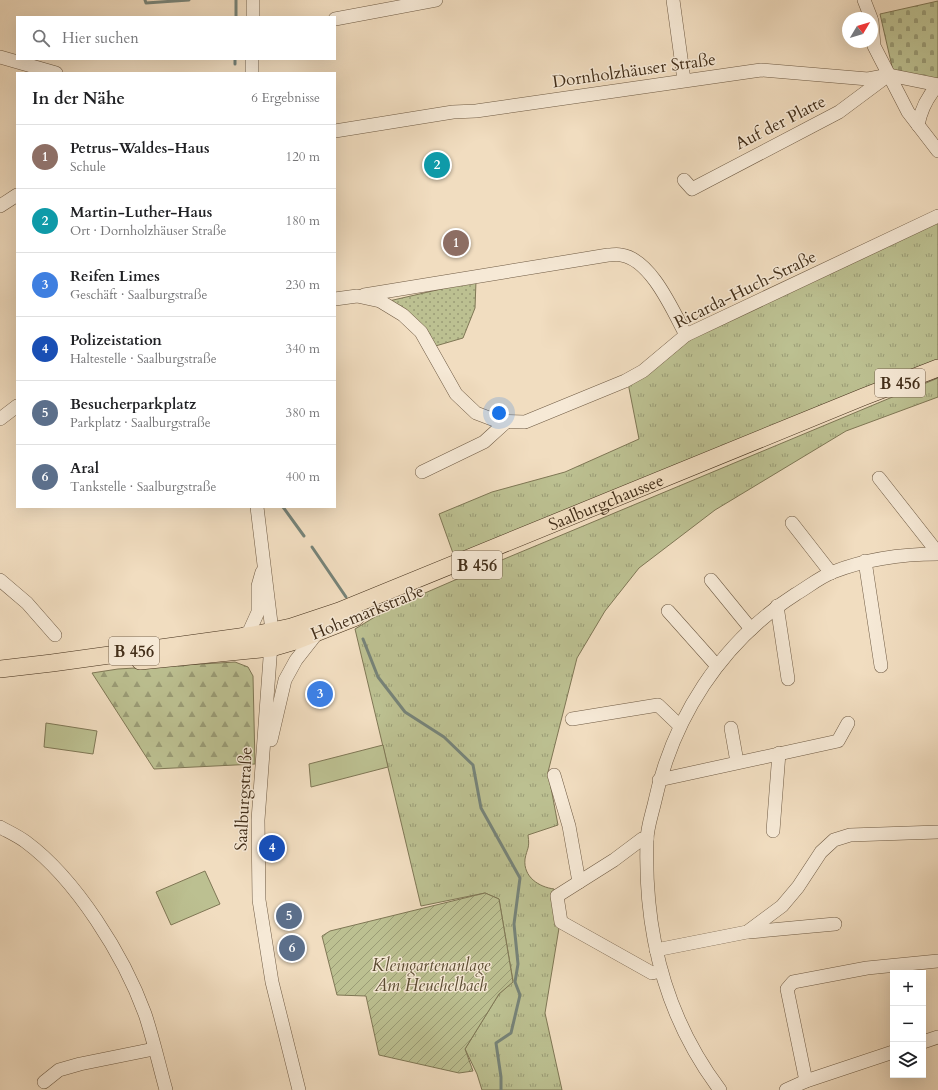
<!DOCTYPE html>
<html lang="de">
<head>
<meta charset="utf-8">
<style>
  :root { --surface:#fff; --page:#f6f6f6; --text:#202124; --muted:#757577; --line:#e0e0e0; --accent:#8f2418 }
  body { margin:0; font-family:Cardo,serif; background:var(--page); color:var(--text) }
  .controls { position:absolute; right:12px; bottom:12px; display:grid; overflow:hidden; border-radius:0px; box-shadow:0 4px 16px #0002 }
  .controls button { width:36px; height:36px; display:grid; place-items:center; padding:0; border:0; border-bottom:1px solid var(--line); background:var(--surface); color:var(--text); font:20px sans-serif }
  .compass { position:absolute; left:842px; top:12px; width:36px; height:36px; border-radius:50%; background:var(--surface); box-shadow:0 4px 16px #0002; rotate:52deg }
  .you { position:absolute; left:499px; top:413px; width:14px; height:14px; margin:-10px; border:3px solid #fff; border-radius:50%; background:#1a73e8; box-shadow:0 0 0 6px #1a73e833 }
  .badge { display:grid; place-items:center; width:26px; height:26px; border-radius:50%; background:var(--accent); color:#fff; font-size:13px; font-weight:700 }
  .pin { position:absolute; translate:-50% -50%; border:2px solid #fff; box-shadow:0 1px 4px #0006 }
  .list { margin:0; padding:0; list-style:none }
  h2 { display:flex; justify-content:space-between; align-items:center; height:52px; margin:0; padding:0 16px; font-size:17px }
  h2 small { font-size:13px; font-weight:400; color:var(--muted) }
  .list li { display:grid; grid-template-columns:26px 1fr auto; gap:12px; align-items:center; box-sizing:border-box; height:64px; padding:0 16px; border-top:1px solid var(--line) }
  .list b { display:block; font-size:15px; white-space:nowrap }
  .list p { margin:0; font-size:13px; white-space:nowrap; color:var(--muted) }
  .list em { font-size:13px; font-style:normal; color:var(--muted) }
  .icon { flex:none; width:22px; height:22px; fill:none; stroke:currentColor; stroke-width:2; stroke-linecap:round; stroke-linejoin:round }
  .map { position:relative; flex:none; width:938px; height:1090px; overflow:hidden }
  .search { position:absolute; background:var(--surface); box-shadow:0 4px 16px #0002; left:16px; top:16px; width:320px; height:44px; display:flex; align-items:center; gap:10px; box-sizing:border-box; padding:0 14px; border-radius:0px; color:var(--muted); font-size:15px }
  .panel { position:absolute; background:var(--surface); box-shadow:0 4px 16px #0002; left:16px; top:72px; width:320px; height:436px; border-radius:0px }
  .map>svg:first-child { display:block }
</style>
</head>
<body>
<div class="map">
<svg width="938" height="1090" viewBox="0 0 938 1090">
  <defs>
    <pattern id="grass-tufts" width="24" height="20" patternUnits="userSpaceOnUse"><rect width="24" height="20" fill="#bcc091"/><path d="M3 7l-1-3M5 7V3M7 7l1-3M15 17l-1-3M17 17v-4M19 17l1-3" fill="none" stroke="#9a9c76"/></pattern>
    <pattern id="forest-firs" width="22" height="20" patternUnits="userSpaceOnUse"><rect width="22" height="20" fill="#bcc091"/><path d="M5 1l3.5 6h-7zM16 11l3.5 6h-7z" fill="#9a9c76"/></pattern>
    <pattern id="cemetery-stones" width="16" height="16" patternUnits="userSpaceOnUse"><rect width="16" height="16" fill="#bcc091"/><path d="M2 7V4a2 2 0 0 1 4 0v3zM10 15v-3a2 2 0 0 1 4 0v3z" fill="#9a9c76"/></pattern>
    <pattern id="park-dots" width="8" height="8" patternUnits="userSpaceOnUse"><rect width="8" height="8" fill="#bcc091"/><path d="M2 2h.1M6 6h.1" fill="none" stroke="#9a9c76" stroke-width="1.8" stroke-linecap="round"/></pattern>
    <pattern id="garden-furrows" width="10" height="10" patternUnits="userSpaceOnUse"><rect width="10" height="10" fill="#bcc091"/><path d="M-1 1l2-2M0 10L10 0M9 11l2-2" fill="none" stroke="#9a9c76"/></pattern>
  </defs>
  <rect width="100%" height="100%" fill="#f1ddc0"/>
  <filter id="stains"><feTurbulence type="fractalNoise" baseFrequency=".005" numOctaves="4"/><feColorMatrix values="0 0 0 0 .2 0 0 0 0 .09 0 0 0 0 .02 0 0 0 .5 -.17"/></filter>
  <radialGradient id="worn" r=".72"><stop offset=".6" stop-color="#630" stop-opacity="0"/><stop offset="1" stop-color="#630" stop-opacity=".3"/></radialGradient>
  <g fill="url(#grass-tufts)" stroke="#7f7755">
    <path d="M938 221V362L454 556 439 514 492 492 565 472 639 439 628 383 688 338Z"/>
    <path d="M938 378V397L846 431 715 510 639 568 605 611 577 658 548 772 558 825 528 835C530 849 527 848 525 859 523 877 539 887 554 889L560 922 545 1013 562 1090H482L477 1074 465 1049 499 994 513 981 499 899 485 893 421 906 355 629 388 609 485 567Z"/>
  </g>
  <path fill="url(#forest-firs)" stroke="#7f7755" d="M235 662 248 667 253 676 255 764 154 769 92 673 118 669Z"/>
  <path fill="url(#cemetery-stones)" stroke="#7f7755" d="M938 1V79L893 71 880 14Z"/>
  <path fill="url(#park-dots)" stroke="#7f7755" d="M476 281 475 308 463 338 432 347 389 301Z"/>
  <path fill="url(#garden-furrows)" stroke="#7f7755" d="M485 893 499 899 513 982 499 994 465 1049 473 1071 459 1073 379 1055 366 996 337 995 322 936 330 931Z"/>
  <g fill="#bcc091" stroke="#7f7755">
    <path d="M46 723 97 731 93 754 44 747Z"/>
    <path d="M383 745 388 767 311 787 309 764Z"/>
    <path d="M205 871 220 904 171 925 156 892Z"/>
  </g>
  <g fill="none" stroke-linecap="round" stroke-linejoin="round">
    <g stroke="#778378" stroke-width="3">
      <path d="M145 0 146 3 189 0"/>
      <path d="M236 17V0"/>
      <path d="M235 64V59"/>
      <path d="M283 507 304 536"/>
      <path d="M312 547 346 597"/>
      <path d="M363 639 378 677 405 712 444 737 473 765 481 808 520 878 514 924 518 964 515 982 520 995 511 1033 496 1043 501 1077V1090"/>
    </g>
    <g stroke="#6e5a43" stroke-width="14">
      <g id="minor">
        <path d="M253 0V17"/>
        <path d="M673 0 684 80"/>
        <path d="M864 0 871 18"/>
        <path d="M335 19 436 0"/>
        <path d="M872 21 874 46 908 112 938 151"/>
        <path d="M0 57 56 73"/>
        <path d="M252 73V59"/>
        <path d="M918 125C921 109 927 97 938 85"/>
        <path d="M335 131 453 112 476 111 761 70 868 79 889 75 938 85"/>
        <path d="M684 180 692 189 839 112 886 77"/>
        <path d="M0 206 17 195"/>
        <path d="M364 295 608 255C612 255 617 254 621 255 651 259 673 311 686 335"/>
        <path d="M335 299 357 296 380 301 403 315 421 332 456 394 476 413 497 421 525 422 625 381 643 371 686 335 938 216"/>
        <path d="M0 419 17 406"/>
        <path d="M422 472 484 442 506 422"/>
        <path d="M879 478 938 553"/>
        <path d="M257 507 272 631 258 820 259 900 272 982 299 1090"/>
        <path d="M792 523 831 573"/>
        <path d="M865 561 881 666"/>
        <path d="M0 580 27 603 55 635"/>
        <path d="M711 580 751 629"/>
        <path d="M777 606 788 679"/>
        <path d="M668 611 717 666"/>
        <path d="M240 636 249 632 258 612V586L262 572"/>
        <path d="M572 719 658 705 680 726"/>
        <path d="M731 728 737 762"/>
        <path d="M271 740 285 680 296 660 318 632"/>
        <path d="M554 775 569 826 579 882"/>
        <path d="M659 780 838 741 848 723"/>
        <path d="M0 827C9 832 18 836 26 842 76 879 124 956 145 1014 153 1038 159 1065 166 1090"/>
        <path d="M773 831 779 753"/>
        <path d="M647 839H642L614 860 557 896 561 922 652 973 661 971"/>
        <path d="M749 932 835 924"/>
        <path d="M656 950 747 932 782 906 798 887 821 852 834 840 850 835 938 832"/>
        <path d="M923 1042 938 1037"/>
        <path d="M806 1081 787 989 793 982 867 968 938 961"/>
        <path d="M44 1082 59 1070 80 1064 154 1049"/>
        <path d="M720 1090C665 1017 644 931 647 840 647 829 651 817 654 805 672 719 721 642 796 594 808 587 820 577 833 572 866 559 902 554 938 554"/>
        <path d="M786 1090 806 1081 893 1052"/>
      </g>
    </g>
    <g stroke="#422e19" stroke-width="18">
      <g id="major">
        <path d="M140 661 271 648 295 641 356 617"/>
        <path id="s1" d="M0 669 52 663 254 635 291 627 339 611 863 397 938 368"/>
      </g>
    </g>
    <use href="#minor" stroke="#f6e9d6" stroke-width="13"/>
    <use href="#major" stroke="#f1ddc0" stroke-width="17"/>
  </g>
  <g text-anchor="middle" stroke-width="3" stroke-linejoin="round" paint-order="stroke">
    <g fill="#f6e9d6" stroke="#786652" stroke-width="1">
      <rect x="875" y="369" width="50" height="28" rx="3"/>
      <rect x="452" y="551" width="50" height="28" rx="3"/>
      <rect x="109" y="637" width="50" height="28" rx="3"/>
    </g>
    <g font-size="16" font-weight="bold" fill="#422e19">
      <text x="900" y="389">B 456</text>
      <text x="477" y="571">B 456</text>
      <text x="134" y="657">B 456</text>
    </g>
    <g font-size="17" fill="#422e19" stroke="#f6e9d6">
      <text transform="translate(634 70) rotate(-8)" y="6">Dornholzhäuser Straße</text>
      <text transform="translate(780 122) rotate(-27)" y="6">Auf der Platte</text>
      <text transform="translate(745 289) rotate(-26)" y="6">Ricarda-Huch-Straße</text>
      <text dy="6" stroke="none"><textPath href="#s1" startOffset="633">Saalburgchaussee</textPath></text>
      <text transform="translate(367 612) rotate(-22)" y="6">Hohemarkstraße</text>
      <text transform="translate(243 799) rotate(-87)" y="6">Saalburgstraße</text>
    </g>
    <g font-size="17" font-style="italic" fill="#5a4b31" stroke="#f6e9d6">
      <text x="431" y="971">Kleingartenanlage<tspan x="431" dy="20">Am Heuchelbach</tspan></text>
    </g>
  </g>
  <rect width="100%" height="100%" filter="url(#stains)"/>
  <rect width="100%" height="100%" fill="url(#worn)"/>
</svg>
<div class="controls">
<button>+</button>
<button>−</button>
<button><svg class="icon" aria-label="layers" viewBox="0 0 24 24"><path d="M12 4l9 5-9 5-9-5zM3 14l9 5 9-5"/></svg></button>
</div>
<svg class="compass" viewBox="-18 -18 36 36"><path d="M0-13l5 13h-10z" fill="#e53935"/><path d="M0 13l5-13h-10z" fill="#757577"/></svg>
<div class="you"></div>
<div class="pin badge" style="left:456px;top:243px;background:#8d6e63">1</div>
<div class="pin badge" style="left:437px;top:165px;background:#0f9aa8">2</div>
<div class="pin badge" style="left:320px;top:694px;background:#3f7fe0">3</div>
<div class="pin badge" style="left:272px;top:848px;background:#1a4fb4">4</div>
<div class="pin badge" style="left:289px;top:916px;background:#5c6f8a">5</div>
<div class="pin badge" style="left:292px;top:948px;background:#5c6f8a">6</div>
<div class="search"><svg class="icon" aria-label="search" viewBox="0 0 24 24"><circle cx="10" cy="10" r="6"/><path d="M15 15l6 6"/></svg>Hier suchen</div>
<section class="panel">
<h2>In der Nähe<small>6 Ergebnisse</small></h2>
<ul class="list">
<li><span class="badge" style="background:#8d6e63">1</span><div><b>Petrus-Waldes-Haus</b><p>Schule</p></div><em>120 m</em></li>
<li><span class="badge" style="background:#0f9aa8">2</span><div><b>Martin-Luther-Haus</b><p>Ort · Dornholzhäuser Straße</p></div><em>180 m</em></li>
<li><span class="badge" style="background:#3f7fe0">3</span><div><b>Reifen Limes</b><p>Geschäft · Saalburgstraße</p></div><em>230 m</em></li>
<li><span class="badge" style="background:#1a4fb4">4</span><div><b>Polizeistation</b><p>Haltestelle · Saalburgstraße</p></div><em>340 m</em></li>
<li><span class="badge" style="background:#5c6f8a">5</span><div><b>Besucherparkplatz</b><p>Parkplatz · Saalburgstraße</p></div><em>380 m</em></li>
<li><span class="badge" style="background:#5c6f8a">6</span><div><b>Aral</b><p>Tankstelle · Saalburgstraße</p></div><em>400 m</em></li>
</ul>
</section>
</div>
</body>
</html>
